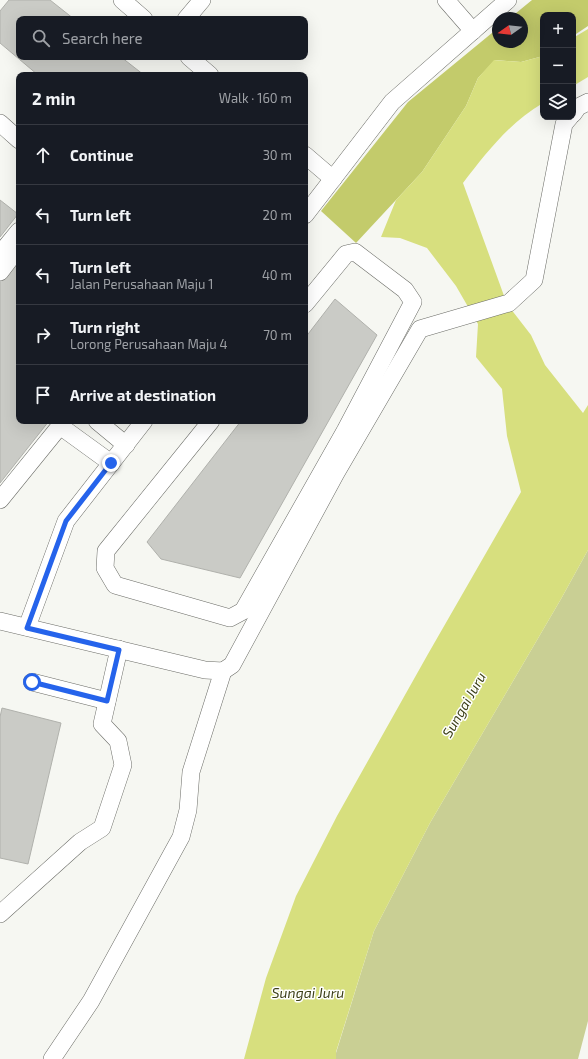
<!DOCTYPE html>
<html lang="en">
<head>
<meta charset="utf-8">
<style>
  :root { --surface:#171b24; --page:#20242c; --text:#f1f3f6; --muted:#9ea1a6; --line:#363941 }
  body { margin:0; font-family:"Exo 2",sans-serif; background:var(--page); color:var(--text) }
  .controls { position:absolute; right:12px; top:12px; display:grid; overflow:hidden; border-radius:8px; box-shadow:0 4px 16px #0002 }
  .controls button { width:36px; height:36px; display:grid; place-items:center; padding:0; border:0; border-bottom:1px solid var(--line); background:var(--surface); color:var(--text); font:20px sans-serif }
  .compass { position:absolute; left:492px; top:12px; width:36px; height:36px; border-radius:50%; background:var(--surface); box-shadow:0 4px 16px #0002; rotate:255deg }
  .stop { position:absolute; width:12px; height:12px; margin:-9px; border:3px solid #2563eb; border-radius:50%; background:#fff }
  .stop.end { background:#2563eb; border-color:#fff; box-shadow:0 1px 4px #0008 }
  .list { margin:0; padding:0; list-style:none }
  h2 { display:flex; justify-content:space-between; align-items:center; height:52px; margin:0; padding:0 16px; font-size:17px }
  h2 small { font-size:13px; font-weight:400; color:var(--muted) }
  .list li { display:grid; grid-template-columns:26px 1fr auto; gap:12px; align-items:center; box-sizing:border-box; height:60px; padding:0 16px; border-top:1px solid var(--line) }
  .list b { display:block; font-size:15px; white-space:nowrap }
  .list p { margin:0; font-size:13px; white-space:nowrap; color:var(--muted) }
  .list em { font-size:13px; font-style:normal; color:var(--muted) }
  .icon { flex:none; width:22px; height:22px; fill:none; stroke:currentColor; stroke-width:2; stroke-linecap:round; stroke-linejoin:round }
  .map { position:relative; flex:none; width:588px; height:1059px; overflow:hidden }
  .search { position:absolute; background:var(--surface); box-shadow:0 4px 16px #0002; left:16px; top:16px; width:292px; height:44px; display:flex; align-items:center; gap:10px; box-sizing:border-box; padding:0 14px; border-radius:8px; color:var(--muted); font-size:15px }
  .panel { position:absolute; background:var(--surface); box-shadow:0 4px 16px #0002; left:16px; top:72px; width:292px; height:352px; border-radius:8px }
  .map>svg:first-child { display:block }
</style>
</head>
<body>
<div class="map">
<svg width="588" height="1059" viewBox="0 0 588 1059">
  <rect width="100%" height="100%" fill="#f6f7f2"/>
  <path fill="#c9cf94" d="M588 550V1021L578 1059H336V1053L374 931 430 823 561 599Z"/>
  <path fill="#c3cb6b" d="M532 0H588V26L573 36V15H543V56L521 62 495 60 478 78 466 106 422 172 356 243 321 211 408 102 498 28V42H522V18H510Z"/>
  <g fill="#d7df7e">
    <path d="M588 29V77L573 86V38Z"/>
    <path d="M543 56V103C510 122 486 153 463 183L507 304 531 335 545 365 583 413 588 405V550L561 599 430 823 374 931 336 1052V1059H244L266 978 296 896 337 816 428 654 521 492 507 436 502 389 476 357 478 324 456 286 427 248 400 238 381 237 396 200 422 172 466 106 478 78 494 60 521 62Z"/>
  </g>
  <g fill="#cacbc6" stroke="#b0b1ac">
    <path d="M9 0H50L74 19H19V57H121L144 75H38L0 43V11Z"/>
    <path d="M0 200 18 214 0 237Z"/>
    <path d="M19 256V421H49L0 483V280Z"/>
    <path d="M335 299 377 335 240 578 161 559 147 542 241 421H305V338Z"/>
    <path d="M2 708 61 723 28 864 0 858V717Z"/>
  </g>
  <g fill="none" stroke-linecap="round" stroke-linejoin="round">
    <g stroke="#6b6c67" stroke-width="18">
      <g id="minor">
        <path d="M122 0 144 19"/>
        <path d="M446 0 473 31"/>
        <path d="M186 19 202 0"/>
        <path d="M189 57 210 75"/>
        <path d="M573 114 578 107 588 102"/>
        <path d="M0 123 19 140"/>
        <path d="M305 155 333 179"/>
        <path d="M305 215 392 102 508 0"/>
        <path d="M0 254 19 231"/>
        <path d="M0 272 19 247"/>
        <path d="M97 421 126 445"/>
        <path d="M211 421 106 551 105 568 115 585 230 618 243 611 345 431 413 302 405 290 355 252 346 254 305 304"/>
        <path d="M60 426 111 463"/>
        <path d="M0 500 64 421"/>
        <path d="M0 621 205 670 223 671"/>
        <path d="M27 627 66 521 144 421"/>
        <path d="M32 682 107 701"/>
        <path d="M0 914 80 842 102 828 123 765 118 741 102 724 119 649"/>
        <path d="M52 1059 91 1001 181 837 188 810 191 772 223 671 232 665 336 473 420 329 509 303 534 280 564 124 570 117"/>
      </g>
    </g>
    <use href="#minor" stroke="#fff" stroke-width="17"/>
  </g>
  <g fill="none" stroke-linecap="round" stroke-linejoin="round">
    <path stroke="#2563eb" stroke-width="5" d="M32 682 107 701 119 650 27 628 66 521 111 463"/>
  </g>
  <g text-anchor="middle" stroke-width="3" stroke-linejoin="round" paint-order="stroke">
    <g font-size="14" font-style="italic" fill="#3d4018" stroke="#fff">
      <text transform="translate(464 705) rotate(-60)" y="5">Sungai Juru</text>
      <text x="308" y="998">Sungai Juru</text>
    </g>
  </g>
</svg>
<div class="controls">
<button>+</button>
<button>−</button>
<button><svg class="icon" aria-label="layers" viewBox="0 0 24 24"><path d="M12 4l9 5-9 5-9-5zM3 14l9 5 9-5"/></svg></button>
</div>
<svg class="compass" viewBox="-18 -18 36 36"><path d="M0-13l5 13h-10z" fill="#e53935"/><path d="M0 13l5-13h-10z" fill="#9ea1a6"/></svg>
<div class="stop" style="left:32px;top:682px"></div>
<div class="stop end" style="left:111px;top:463px"></div>
<div class="search"><svg class="icon" aria-label="search" viewBox="0 0 24 24"><circle cx="10" cy="10" r="6"/><path d="M15 15l6 6"/></svg>Search here</div>
<section class="panel">
<h2>2 min<small>Walk · 160 m</small></h2>
<ul class="list">
<li><svg class="icon" aria-label="ahead" viewBox="0 0 24 24"><path d="M12 20V5M6 11l6-6 6 6"/></svg><div><b>Continue</b></div><em>30 m</em></li>
<li><svg class="icon" aria-label="left" viewBox="0 0 24 24"><path d="M17 20v-9H6M10 6l-5 5 5 5"/></svg><div><b>Turn left</b></div><em>20 m</em></li>
<li><svg class="icon" aria-label="left" viewBox="0 0 24 24"><path d="M17 20v-9H6M10 6l-5 5 5 5"/></svg><div><b>Turn left</b><p>Jalan Perusahaan Maju 1</p></div><em>40 m</em></li>
<li><svg class="icon" aria-label="right" viewBox="0 0 24 24"><path d="M7 20v-9h11M14 6l5 5-5 5"/></svg><div><b>Turn right</b><p>Lorong Perusahaan Maju 4</p></div><em>70 m</em></li>
<li><svg class="icon" aria-label="arrive" viewBox="0 0 24 24"><path d="M6 21V4h12l-3 4 3 4H6"/></svg><div><b>Arrive at destination</b></div></li>
</ul>
</section>
</div>
</body>
</html>
